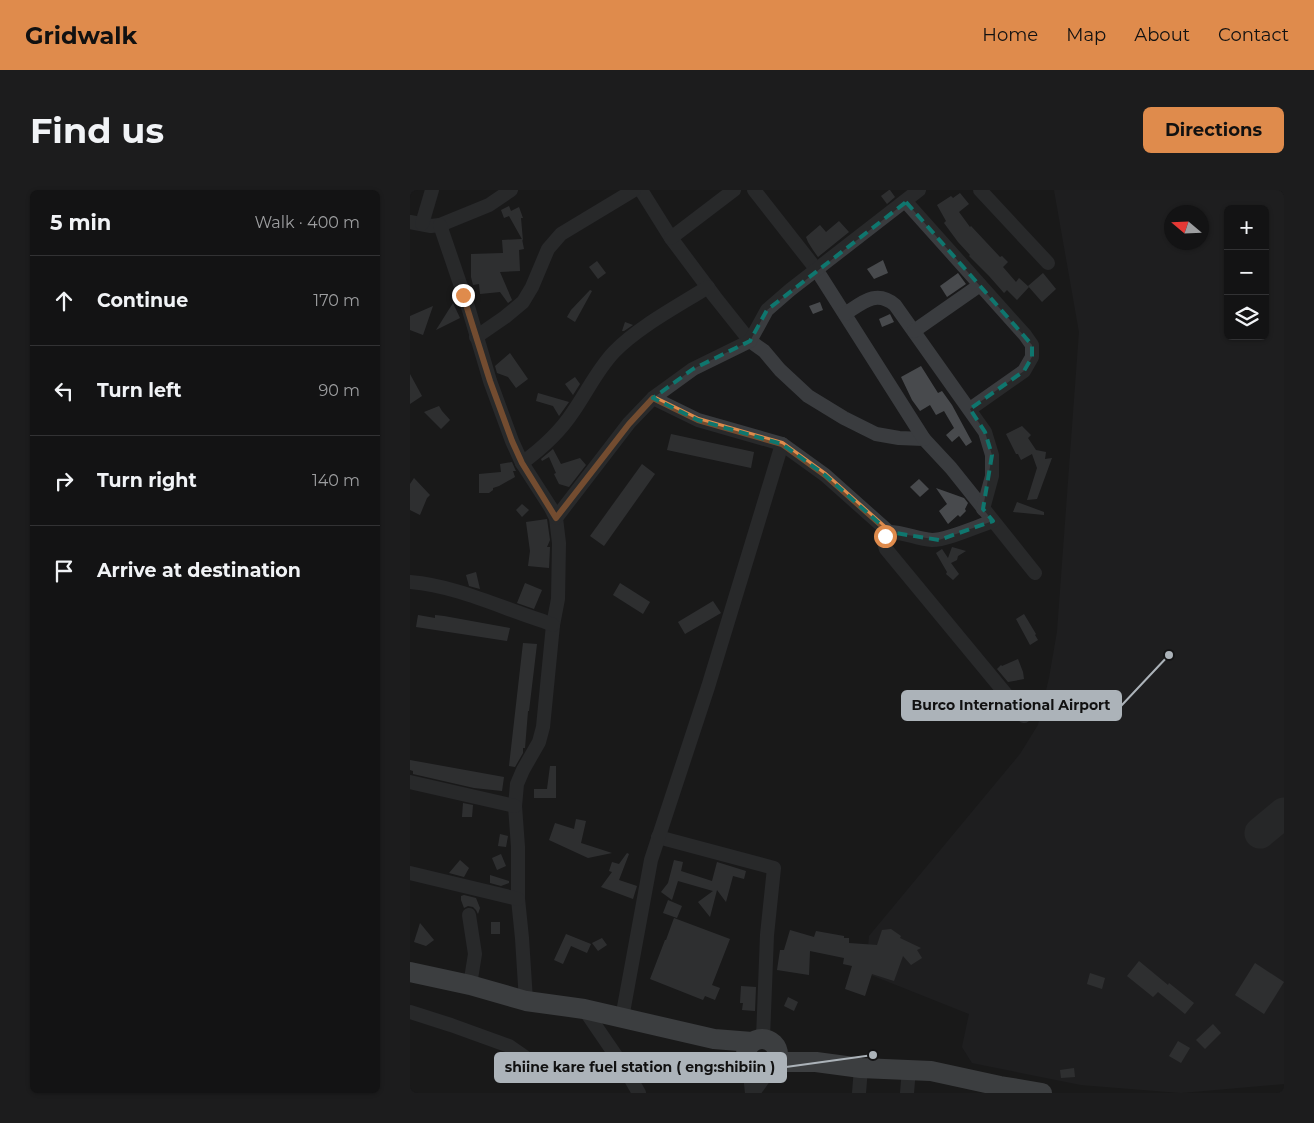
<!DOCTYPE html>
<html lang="en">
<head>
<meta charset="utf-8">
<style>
  :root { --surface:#131314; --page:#1c1c1d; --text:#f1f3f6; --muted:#9d9ea0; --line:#323234; --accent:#df8b4c }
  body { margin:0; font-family:Montserrat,sans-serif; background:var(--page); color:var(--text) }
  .controls { position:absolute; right:15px; top:15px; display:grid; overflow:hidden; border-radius:8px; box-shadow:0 1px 4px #0004 }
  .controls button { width:45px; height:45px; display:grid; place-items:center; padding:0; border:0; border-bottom:1px solid var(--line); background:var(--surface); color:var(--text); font:25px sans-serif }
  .compass { position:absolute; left:754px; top:15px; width:45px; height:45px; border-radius:50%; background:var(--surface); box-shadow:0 1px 4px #0004; rotate:289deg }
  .stop { position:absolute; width:15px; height:15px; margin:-11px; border:4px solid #df8b4c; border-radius:50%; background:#fff }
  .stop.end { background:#df8b4c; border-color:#fff; box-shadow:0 1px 5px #0008 }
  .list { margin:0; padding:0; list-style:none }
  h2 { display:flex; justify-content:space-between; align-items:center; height:65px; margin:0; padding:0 20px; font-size:21px }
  h2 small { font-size:16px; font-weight:400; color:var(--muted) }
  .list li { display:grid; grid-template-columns:32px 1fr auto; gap:15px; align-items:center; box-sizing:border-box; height:90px; padding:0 20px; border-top:1px solid var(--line) }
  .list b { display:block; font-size:19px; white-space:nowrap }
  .list em { font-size:16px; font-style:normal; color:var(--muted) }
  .icon { flex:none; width:28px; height:28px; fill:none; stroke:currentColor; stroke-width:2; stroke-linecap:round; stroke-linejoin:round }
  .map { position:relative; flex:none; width:874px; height:903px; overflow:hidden; border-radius:8px }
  header { display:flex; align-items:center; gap:30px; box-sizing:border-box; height:70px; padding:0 25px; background:var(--accent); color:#111 }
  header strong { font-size:24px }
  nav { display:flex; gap:28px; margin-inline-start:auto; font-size:18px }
  .intro { display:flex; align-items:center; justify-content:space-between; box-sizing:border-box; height:120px; padding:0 30px }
  h1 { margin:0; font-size:35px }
  .button { padding:12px 22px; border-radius:8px; background:var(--accent); color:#111; font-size:18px; font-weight:700 }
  main { display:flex; gap:30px; padding:0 30px }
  aside { flex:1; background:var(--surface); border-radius:8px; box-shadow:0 1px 4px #0004 }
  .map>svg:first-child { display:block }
</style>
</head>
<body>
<header>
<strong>Gridwalk</strong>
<nav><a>Home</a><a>Map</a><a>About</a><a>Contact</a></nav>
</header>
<div class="intro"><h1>Find us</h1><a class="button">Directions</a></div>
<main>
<aside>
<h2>5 min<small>Walk · 400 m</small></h2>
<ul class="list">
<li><svg class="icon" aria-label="ahead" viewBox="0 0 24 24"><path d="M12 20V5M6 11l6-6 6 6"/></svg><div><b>Continue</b></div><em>170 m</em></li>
<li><svg class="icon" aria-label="left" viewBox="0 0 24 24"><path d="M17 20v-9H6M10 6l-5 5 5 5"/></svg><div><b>Turn left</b></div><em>90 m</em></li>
<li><svg class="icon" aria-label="right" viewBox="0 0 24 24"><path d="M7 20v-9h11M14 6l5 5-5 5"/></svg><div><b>Turn right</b></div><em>140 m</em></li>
<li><svg class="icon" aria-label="arrive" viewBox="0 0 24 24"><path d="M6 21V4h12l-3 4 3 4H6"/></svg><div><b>Arrive at destination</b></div></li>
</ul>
</aside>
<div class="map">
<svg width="874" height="903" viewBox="0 0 874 903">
  <rect width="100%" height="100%" fill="#19191a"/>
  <path fill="#252527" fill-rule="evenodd" d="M644 0H874V894L771 903 671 895 562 873 552 857 559 824 461 785 457 775 459 746 610 564 628 535 639 488 647 442 669 142ZM818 19H855V146H818ZM762 22H792V52H762Z"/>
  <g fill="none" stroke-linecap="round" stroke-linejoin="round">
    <path stroke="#36383a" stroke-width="31" d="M850 643 874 623"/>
  </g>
  <g fill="#484a4d">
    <path d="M479 0H480L485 7 477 14 471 6Z"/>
    <path d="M550 3 559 14 549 22 560 37 561 36 590 67 592 66 598 72 593 77 606 92 609 88 619 97 607 110 597 100 594 103 579 86 559 66 560 65 548 52 534 33 536 31 527 15 541 6 543 8Z"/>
    <path d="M99 16 101 21 109 17 113 28H111L113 51 99 26 94 28 91 20Z"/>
    <path d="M429 31 439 42 408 67 403 60 398 52 396 47 410 35 416 42Z"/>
    <path d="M112 49 114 59 109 60 110 81 90 82 102 110 98 113 90 102 70 104 69 94 63 95 61 87V64L93 63 92 50Z"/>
    <path d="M473 70 478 83 464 89 457 79Z"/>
    <path d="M187 71 196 83 188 89 179 77Z"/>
    <path d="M548 83 556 94 537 107 530 96Z"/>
    <path d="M633 83 646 99 632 112 618 96Z"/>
    <path d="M180 100 182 101 165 132 157 127 161 120Z"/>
    <path d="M410 112 413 120 403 124 399 116Z"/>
    <path d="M43 113 50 128 26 140Z"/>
    <path d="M23 116 13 145 0 140V126Z"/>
    <path d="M480 124 484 132 472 137 469 129Z"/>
    <path d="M215 132 223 135 214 141H212Z"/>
    <path d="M100 163 118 189 106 198 98 187 87 183 85 176Z"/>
    <path d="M511 176 528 203 532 201 542 215 562 252 556 256 549 246 542 252 536 245 544 238 534 221 526 225 520 215 510 221 502 210 491 187Z"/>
    <path d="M0 184 12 206 0 214Z"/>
    <path d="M165 187 170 194 163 205 155 194Z"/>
    <path d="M128 203 159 212 149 226 143 216 126 211Z"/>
    <path d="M29 216 32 221 40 230 31 239 14 222Z"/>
    <path d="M612 236 621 245 618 248 626 260 636 262 635 269 642 268 627 309 617 310 627 278 622 264 611 270 608 264H606L596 244Z"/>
    <path d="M261 244 344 262 341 278 257 260Z"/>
    <path d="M143 259 151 274 170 268 176 275 159 297 149 294 144 284 146 283 139 267 132 271 131 269Z"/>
    <path d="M102 272 105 279 106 281H103L105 287 89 296 83 298V300L79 303H69V284L91 282 90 274Z"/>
    <path d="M232 274 245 284 194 356 180 346Z"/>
    <path d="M4 288 20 305 17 308 10 325 0 320V294Z"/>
    <path d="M509 289 519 299 510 307 500 297Z"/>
    <path d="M526 298 554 308 558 313 555 319 556 321 550 327 548 325 538 334 529 321 537 314Z"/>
    <path d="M607 312 634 322V325L603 322Z"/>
    <path d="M112 314 119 320 112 327 106 320Z"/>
    <path d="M137 329 140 350 137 357H140L139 378 118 376 120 361 116 332Z"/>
    <path d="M542 357 556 361 548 366 547 370 541 373 549 384 543 390 536 384 537 382 526 363 532 359 538 368Z"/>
    <path d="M66 382 70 399 59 396 56 385Z"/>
    <path d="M115 393 132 400 124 419 107 413Z"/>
    <path d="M210 393 240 412 233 424 203 405Z"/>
    <path d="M303 411 311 423 275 444 268 432Z"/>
    <path d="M614 424 626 444 625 445 628 450 620 455 606 429Z"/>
    <path d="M8 425 25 428V425L34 426 100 438 97 451 6 437Z"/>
    <path d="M113 453 127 454 119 521H118L115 558H113V563L105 577 99 576Z"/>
    <path d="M608 469 613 482 614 489 598 492 587 479 591 475 592 476Z"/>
    <path d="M0 570 94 587 92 601 64 598 3 584V581L0 580Z"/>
    <path d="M140 576H146V608H124V599H137Z"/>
    <path d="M53 613 63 615 62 627H52Z"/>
    <path d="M166 629 176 631 171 653 202 663 178 668 139 650 145 633 164 639Z"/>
    <path d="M90 644 98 646 96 657 88 656Z"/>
    <path d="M217 663 219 664 209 690 227 696 223 709 191 697 202 682 199 681 202 672 209 674Z"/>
    <path d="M91 664 96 676 87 680 82 668Z"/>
    <path d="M50 670 59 678 54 687 39 683Z"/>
    <path d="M264 670 273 672 271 681 302 691 307 672 336 681 334 689 323 686 316 712 307 700 300 727 288 712 303 701 268 691 262 710 251 702 258 693Z"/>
    <path d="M80 685 99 691V693L91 696 80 693Z"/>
    <path d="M54 705 66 708 70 718 68 724 66 720 63 717 58 716 54 718 51 710V706Z"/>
    <path d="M258 710 272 716 267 728 253 723Z"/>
    <path d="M264 728 320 749 302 795 310 798 305 810 295 806 293 810 240 789 255 750H256Z"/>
    <rect x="81" y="732" width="9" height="12"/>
    <path d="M10 733 24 750 16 756 4 752Z"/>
    <path d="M481 739 491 746 490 748 511 758 507 760 512 768 501 775 493 766 484 791 462 784 455 806 435 799 442 776 433 774 434 768 400 761 399 785 367 780 370 760H374L380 740 404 747 406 741 434 746V748H439V753L467 755 472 740Z"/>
    <path d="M156 744 181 754 177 763 161 756 153 774 144 770Z"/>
    <path d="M192 748 197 755 188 761 182 753Z"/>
    <path d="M729 771 758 795 759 793 784 813 775 824 748 802 743 807 717 786Z"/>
    <path d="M845 773 874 792 854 824 825 805Z"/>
    <path d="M680 783 695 788 692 799 677 794Z"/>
    <path d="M331 796 346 797 345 821 332 820 333 813H330Z"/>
    <path d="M378 807 388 812 384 821 374 816Z"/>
    <path d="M803 834 811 843 795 859 786 850Z"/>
    <path d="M768 851 780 858 771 873 759 866Z"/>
    <path d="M664 878 665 887 651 888 650 880Z"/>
  </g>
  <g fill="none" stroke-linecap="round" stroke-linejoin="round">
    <g stroke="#3a3c3f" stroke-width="14">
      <path d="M231 0 261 48 305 107 340 151 354 161 370 180 398 206 434 228 466 244 489 248 514 249 541 278 625 383"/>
      <path d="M344 0 406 79 514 249"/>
      <path d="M570 0 638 73"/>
      <path d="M496 12 615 145 622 155V167L614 181 560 219"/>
      <path d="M0 32 21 36 30 35 79 15 101 0"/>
      <path d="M12 34 22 0"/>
      <path d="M30 35 59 120 80 191 102 251 112 273 141 318 146 328 149 353 148 409 143 435 133 537 129 552 113 580 107 594 105 616 108 657V709L112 748 116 811"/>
      <path d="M261 48 324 0"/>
      <path d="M435 124C452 113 466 99 485 115L575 242 582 265V286L573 319"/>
      <path d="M504 141 570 95"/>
      <path d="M66 147 95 127 113 112 122 97 138 59 151 44 224 0"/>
      <path d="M243 208 288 230 372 254 415 285 479 342"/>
      <path d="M112 273C131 259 150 242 163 222 177 202 187 180 204 162 228 137 268 116 298 97"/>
      <path d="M146 328 219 233 243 208 283 179 340 151 357 120 380 100 509 0"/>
      <path d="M583 331C568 336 537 350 522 350 507 349 494 342 479 342 473 348 473 351 476 359L614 526"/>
      <path d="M0 392C47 396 89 417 133 431L143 435"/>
      <path d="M0 592 105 616"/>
      <path d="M248 647 364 678 357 745 353 848"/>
      <path d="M0 683 108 709"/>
      <path d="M59 725 65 764 60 795"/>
      <path d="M174 819 215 879 229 903"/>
      <path d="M0 822 41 835 99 856 135 881"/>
      <path d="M212 828 241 670 298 497 372 254"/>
      <path d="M339 874 342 903"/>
      <path d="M343 903 360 879"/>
      <path d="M449 903 451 878"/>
      <path d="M497 903 499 879"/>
    </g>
    <g stroke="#676b6f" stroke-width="20">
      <path d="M0 782 60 795 116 811 174 819 304 849 342 852"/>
      <circle cx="352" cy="865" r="16"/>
      <path d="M366 872H406L451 878 521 881 590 896 632 903"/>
    </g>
  </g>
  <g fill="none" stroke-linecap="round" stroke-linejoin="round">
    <path stroke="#df8b4c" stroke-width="6" d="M53 105 80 191 102 251 112 273 146 328 219 234 243 208 288 230 372 254 415 285 479 342 475 346"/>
  </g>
  <path d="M0 0H874V903H0ZM496 12 622 155V167L614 181 560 219 575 242 582 265 573 319 583 331 529 350 479 342 415 285 372 254 288 230 243 208 283 179 340 151 357 120Z" fill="#19191a" fill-opacity=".55" fill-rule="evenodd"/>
  <path fill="none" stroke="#0f766e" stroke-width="4" stroke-dasharray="10 6" stroke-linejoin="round" d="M496 12 622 155V167L614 181 560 219 575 242 582 265 573 319 583 331 529 350 479 342 415 285 372 254 288 230 243 208 283 179 340 151 357 120Z"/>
  <path fill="none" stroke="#acb3b9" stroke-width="2" d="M759 465L711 516M463 865L376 877"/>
  <g fill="#acb3b9" stroke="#141415" stroke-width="2">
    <circle cx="759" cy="465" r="5"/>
    <circle cx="463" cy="865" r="5"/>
  </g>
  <g fill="#acb3b9" stroke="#acb3b9" stroke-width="2">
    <rect x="492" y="501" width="219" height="29" rx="5"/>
    <rect x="85" y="863" width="291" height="29" rx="5"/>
  </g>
  <g font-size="14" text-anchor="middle" font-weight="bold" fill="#111">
    <text x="601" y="520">Burco International Airport</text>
    <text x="230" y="882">shiine kare fuel station ( eng:shibiin )</text>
  </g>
</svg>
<div class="controls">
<button>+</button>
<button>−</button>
<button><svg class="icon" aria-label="layers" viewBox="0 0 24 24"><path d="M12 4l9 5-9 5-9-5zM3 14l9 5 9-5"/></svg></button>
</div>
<svg class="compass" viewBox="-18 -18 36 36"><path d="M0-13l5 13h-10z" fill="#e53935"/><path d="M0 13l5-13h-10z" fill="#9d9ea0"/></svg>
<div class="stop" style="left:475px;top:346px"></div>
<div class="stop end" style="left:53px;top:105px"></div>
</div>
</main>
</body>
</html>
